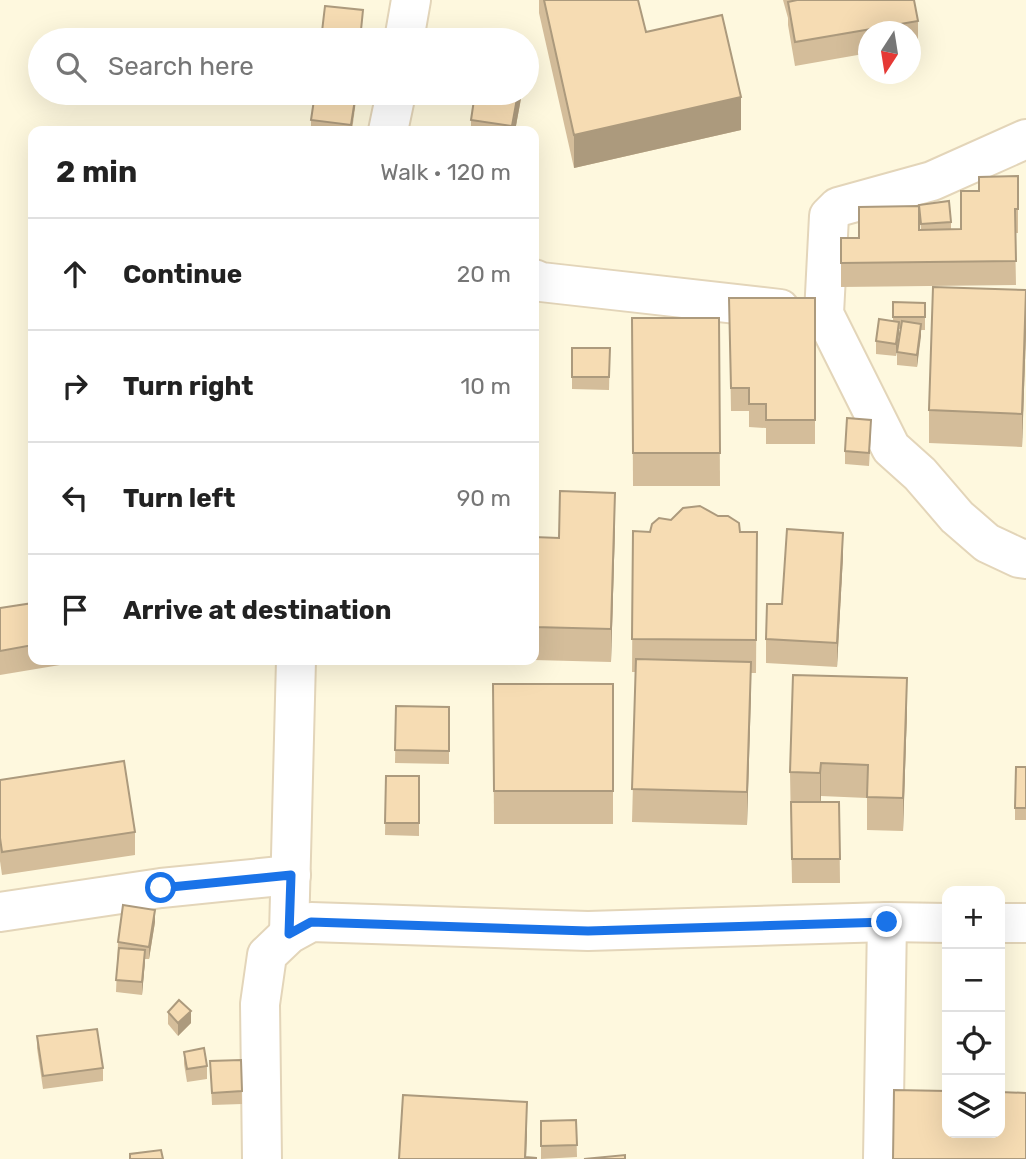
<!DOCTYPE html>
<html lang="en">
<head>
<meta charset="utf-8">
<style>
  :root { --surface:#fff; --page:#f2f2f2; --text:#222; --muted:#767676; --line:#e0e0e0 }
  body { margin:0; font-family:Rubik,sans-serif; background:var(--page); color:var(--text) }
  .controls { position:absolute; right:21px; bottom:21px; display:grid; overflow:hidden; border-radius:14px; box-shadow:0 7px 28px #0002 }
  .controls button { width:63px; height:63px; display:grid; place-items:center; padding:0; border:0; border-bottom:2px solid var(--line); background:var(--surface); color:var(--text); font:35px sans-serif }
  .compass { position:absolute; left:858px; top:21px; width:63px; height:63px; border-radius:50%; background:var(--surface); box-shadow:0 7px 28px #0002; rotate:192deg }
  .stop { position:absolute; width:21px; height:21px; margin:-16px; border:5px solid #1a73e8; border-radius:50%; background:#fff }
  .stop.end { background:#1a73e8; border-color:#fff; box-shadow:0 2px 7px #0008 }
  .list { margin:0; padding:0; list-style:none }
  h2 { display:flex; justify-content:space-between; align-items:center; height:91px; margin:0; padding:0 28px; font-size:30px }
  h2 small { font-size:23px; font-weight:400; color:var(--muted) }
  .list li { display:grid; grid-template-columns:46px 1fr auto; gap:21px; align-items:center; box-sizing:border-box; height:112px; padding:0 28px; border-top:2px solid var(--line) }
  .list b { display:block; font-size:26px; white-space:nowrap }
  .list em { font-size:23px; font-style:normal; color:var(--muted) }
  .icon { flex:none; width:38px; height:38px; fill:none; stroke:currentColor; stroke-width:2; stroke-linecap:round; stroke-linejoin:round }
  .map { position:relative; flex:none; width:1026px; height:1159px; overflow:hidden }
  .search { position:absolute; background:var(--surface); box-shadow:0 7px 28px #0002; left:28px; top:28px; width:511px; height:77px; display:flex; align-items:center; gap:18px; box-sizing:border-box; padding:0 24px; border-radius:38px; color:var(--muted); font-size:26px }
  .panel { position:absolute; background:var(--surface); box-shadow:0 7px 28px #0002; left:28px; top:126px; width:511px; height:539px; border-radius:14px }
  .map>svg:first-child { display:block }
</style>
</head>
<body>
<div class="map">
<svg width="1026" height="1159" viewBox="0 0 1026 1159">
  <rect width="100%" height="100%" fill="#fef8de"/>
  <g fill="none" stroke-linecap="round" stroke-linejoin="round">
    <g stroke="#e3d5b9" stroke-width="42">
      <g id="minor">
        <path d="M404 40 411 0"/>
        <path d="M388 131 396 93"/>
        <path d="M1026 139 932 181 838 207 829 216 824 314 891 448 920 474 957 517 987 543 1019 558 1026 559"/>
        <path d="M534 279 541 282 780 309"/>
        <path d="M0 912 161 888 291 875"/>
        <path d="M1000 923H1026"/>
        <path d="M289 934 296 660"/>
        <path d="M262 1159 260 1004 267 955 289 934 311 922 588 931 887 922 947 923"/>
        <path d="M883 1159 887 922"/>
      </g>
    </g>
    <use href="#minor" stroke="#fff" stroke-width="38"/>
  </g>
  <g fill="#d4bd9a">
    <path d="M539 0H638L646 32 741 130 574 168 539 13Z"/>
    <path d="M783 0H914L918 21V45L911 46V32H869V53L795 66 788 25V18Z"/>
    <path d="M357 93 352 131H311V120Z"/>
    <path d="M475 93H522L515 131H471V120Z"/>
    <path d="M1018 176V233H1015L1016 285 841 287V238H859L921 230 919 205 951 222V229H961L979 191V177Z"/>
    <path d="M1026 290V332L1022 447 929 443V410Z"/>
    <path d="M729 298H815V444H766V428L749 427V411H731Z"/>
    <path d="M893 302 925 303V330H921L917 367 897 365V352L901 329H899L896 356 876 354V341L893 321Z"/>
    <path d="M632 318H719L720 486H633Z"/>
    <path d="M572 348H610L609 390 572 389Z"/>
    <path d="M871 433 869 466 845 464V451Z"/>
    <path d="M615 526 611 662 534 660V537L559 538Z"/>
    <path d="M633 531 757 532 756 673H751L747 825 632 822 636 672H632Z"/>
    <path d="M843 556 837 667 766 663V639L782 604Z"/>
    <path d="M33 603V660H90L0 675V608Z"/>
    <path d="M493 684H613V824H494Z"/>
    <path d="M396 706 449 707V764L395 763Z"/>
    <path d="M907 711 903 831 867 830V798L821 796V802H839L840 883H792L790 772Z"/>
    <path d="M1026 767V820H1015V808Z"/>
    <path d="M386 776H419V836L385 835Z"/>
    <path d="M0 780 135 832V855L2 875 0 861Z"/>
    <path d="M155 922 149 959H145L142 995 116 992 118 942Z"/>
    <path d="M168 1012 191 1023 178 1036 168 1024Z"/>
    <path d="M37 1036 103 1068V1081L43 1089 37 1048Z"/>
    <path d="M184 1052 207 1066V1079L187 1082 184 1064Z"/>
    <path d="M241 1060 242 1104 212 1105 210 1061Z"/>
    <path d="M576 1120 577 1157 541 1159V1121Z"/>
  </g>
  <g fill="#ac9a7d">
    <path d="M356 93H357L351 131V125Z"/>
    <path d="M518 93H522L515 131H512Z"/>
    <path d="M741 97V130L574 168V135Z"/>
    <path d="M1026 299V332L1022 447V414Z"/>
    <path d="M899 322V334L896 356V344Z"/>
    <path d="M921 324V336L917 367V355Z"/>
    <path d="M615 493V526L611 662V629Z"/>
    <path d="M843 533V556L837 667V643Z"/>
    <path d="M751 662V695L747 825V792Z"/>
    <path d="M907 678V711L903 831V798Z"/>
    <path d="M821 763V796L820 806V773Z"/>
    <path d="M155 910V922L149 959V947Z"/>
    <path d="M145 950V962L142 995V982Z"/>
    <path d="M191 1011V1023L178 1036V1023Z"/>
    <path d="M527 1102V1135L526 1159H525Z"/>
  </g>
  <g fill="#f6dcb3" stroke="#ac9a7d" stroke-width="2">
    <path d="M544 0H638L646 32 722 15 741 97 574 135Z"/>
    <path d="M797 0H914L918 21 795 42 788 2Z"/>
    <path d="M325 6 363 10 360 40H321Z"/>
    <path d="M315 93H356L351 125 311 120Z"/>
    <path d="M475 93H518L512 126 471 120Z"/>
    <path d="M1018 176V209H1015L1016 261 841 263V238H859V207L919 206V230L961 229V191H979V177Z"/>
    <path d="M949 201 951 222 921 224 919 205Z"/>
    <path d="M933 287 1026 290 1022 414 929 410Z"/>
    <path d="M729 298H815V420H766V404H749V388H731Z"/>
    <path d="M893 302 925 303V317H893Z"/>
    <path d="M632 318H719L720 453H633Z"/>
    <path d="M879 319 899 322 896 344 876 341Z"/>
    <path d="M902 321 921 324 917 355 897 352Z"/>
    <path d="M572 348H610L609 377H572Z"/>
    <path d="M847 418 871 420 869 453 845 451Z"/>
    <path d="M560 491 615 493 611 629 534 627V537L559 538Z"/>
    <path d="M700 506 718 516H728L739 523 740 532H757L756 640 632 639 633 531 650 532 652 524 659 518 671 520 683 508Z"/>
    <path d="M787 529 843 533 837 643 766 639 767 604H782Z"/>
    <path d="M33 603V645L0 651V608Z"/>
    <path d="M636 659 751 662 747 792 632 789Z"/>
    <path d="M793 675 907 678 903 798 867 797 868 765 821 763 820 773 790 772Z"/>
    <path d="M493 684H613V791H494Z"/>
    <path d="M396 706 449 707V751L395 750Z"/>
    <path d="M124 761 135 832 2 852 0 838V780Z"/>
    <path d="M1016 767H1026V808H1015Z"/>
    <path d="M386 776H419V823H385Z"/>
    <path d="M791 802H839L840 859H792Z"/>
    <path d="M123 905 155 910 149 947 118 942Z"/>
    <path d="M119 948 145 950 142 982 116 980Z"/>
    <path d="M179 1000 191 1011 178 1023 168 1012Z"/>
    <path d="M97 1029 103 1068 43 1076 37 1036Z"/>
    <path d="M204 1048 207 1066 187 1069 184 1052Z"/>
    <path d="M241 1060 242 1091 212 1093 210 1061Z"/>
    <path d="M894 1090 947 1091V1133H1000V1092L1026 1093V1159H893Z"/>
    <path d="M403 1095 527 1102 525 1157 536 1158V1159H399Z"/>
    <path d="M576 1120 577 1145 541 1146V1121Z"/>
    <path d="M161 1150 163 1159H130V1154Z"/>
    <path d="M625 1155V1159H584Z"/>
  </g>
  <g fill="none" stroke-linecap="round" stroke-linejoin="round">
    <path stroke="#1a73e8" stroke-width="9" d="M161 888 291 875 289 934 311 922 588 931 887 922"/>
  </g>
</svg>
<div class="controls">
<button>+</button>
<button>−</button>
<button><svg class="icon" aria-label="locate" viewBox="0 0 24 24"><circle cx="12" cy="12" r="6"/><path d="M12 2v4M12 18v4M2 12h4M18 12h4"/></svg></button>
<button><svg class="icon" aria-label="layers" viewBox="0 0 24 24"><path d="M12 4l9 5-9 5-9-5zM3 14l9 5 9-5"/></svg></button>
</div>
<svg class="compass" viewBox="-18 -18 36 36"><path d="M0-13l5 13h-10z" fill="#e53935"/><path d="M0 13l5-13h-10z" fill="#767676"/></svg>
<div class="stop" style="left:161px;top:888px"></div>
<div class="stop end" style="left:887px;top:922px"></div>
<div class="search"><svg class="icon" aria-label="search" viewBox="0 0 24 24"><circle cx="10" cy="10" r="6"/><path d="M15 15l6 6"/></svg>Search here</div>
<section class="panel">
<h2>2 min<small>Walk · 120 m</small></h2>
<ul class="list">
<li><svg class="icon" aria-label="ahead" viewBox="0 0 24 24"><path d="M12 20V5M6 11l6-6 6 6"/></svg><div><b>Continue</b></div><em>20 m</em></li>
<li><svg class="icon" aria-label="right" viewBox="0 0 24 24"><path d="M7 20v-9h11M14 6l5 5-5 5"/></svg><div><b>Turn right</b></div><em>10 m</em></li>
<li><svg class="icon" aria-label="left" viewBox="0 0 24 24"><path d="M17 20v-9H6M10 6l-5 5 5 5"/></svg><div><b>Turn left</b></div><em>90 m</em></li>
<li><svg class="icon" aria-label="arrive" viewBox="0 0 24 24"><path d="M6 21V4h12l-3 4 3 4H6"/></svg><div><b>Arrive at destination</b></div></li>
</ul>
</section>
</div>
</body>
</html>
